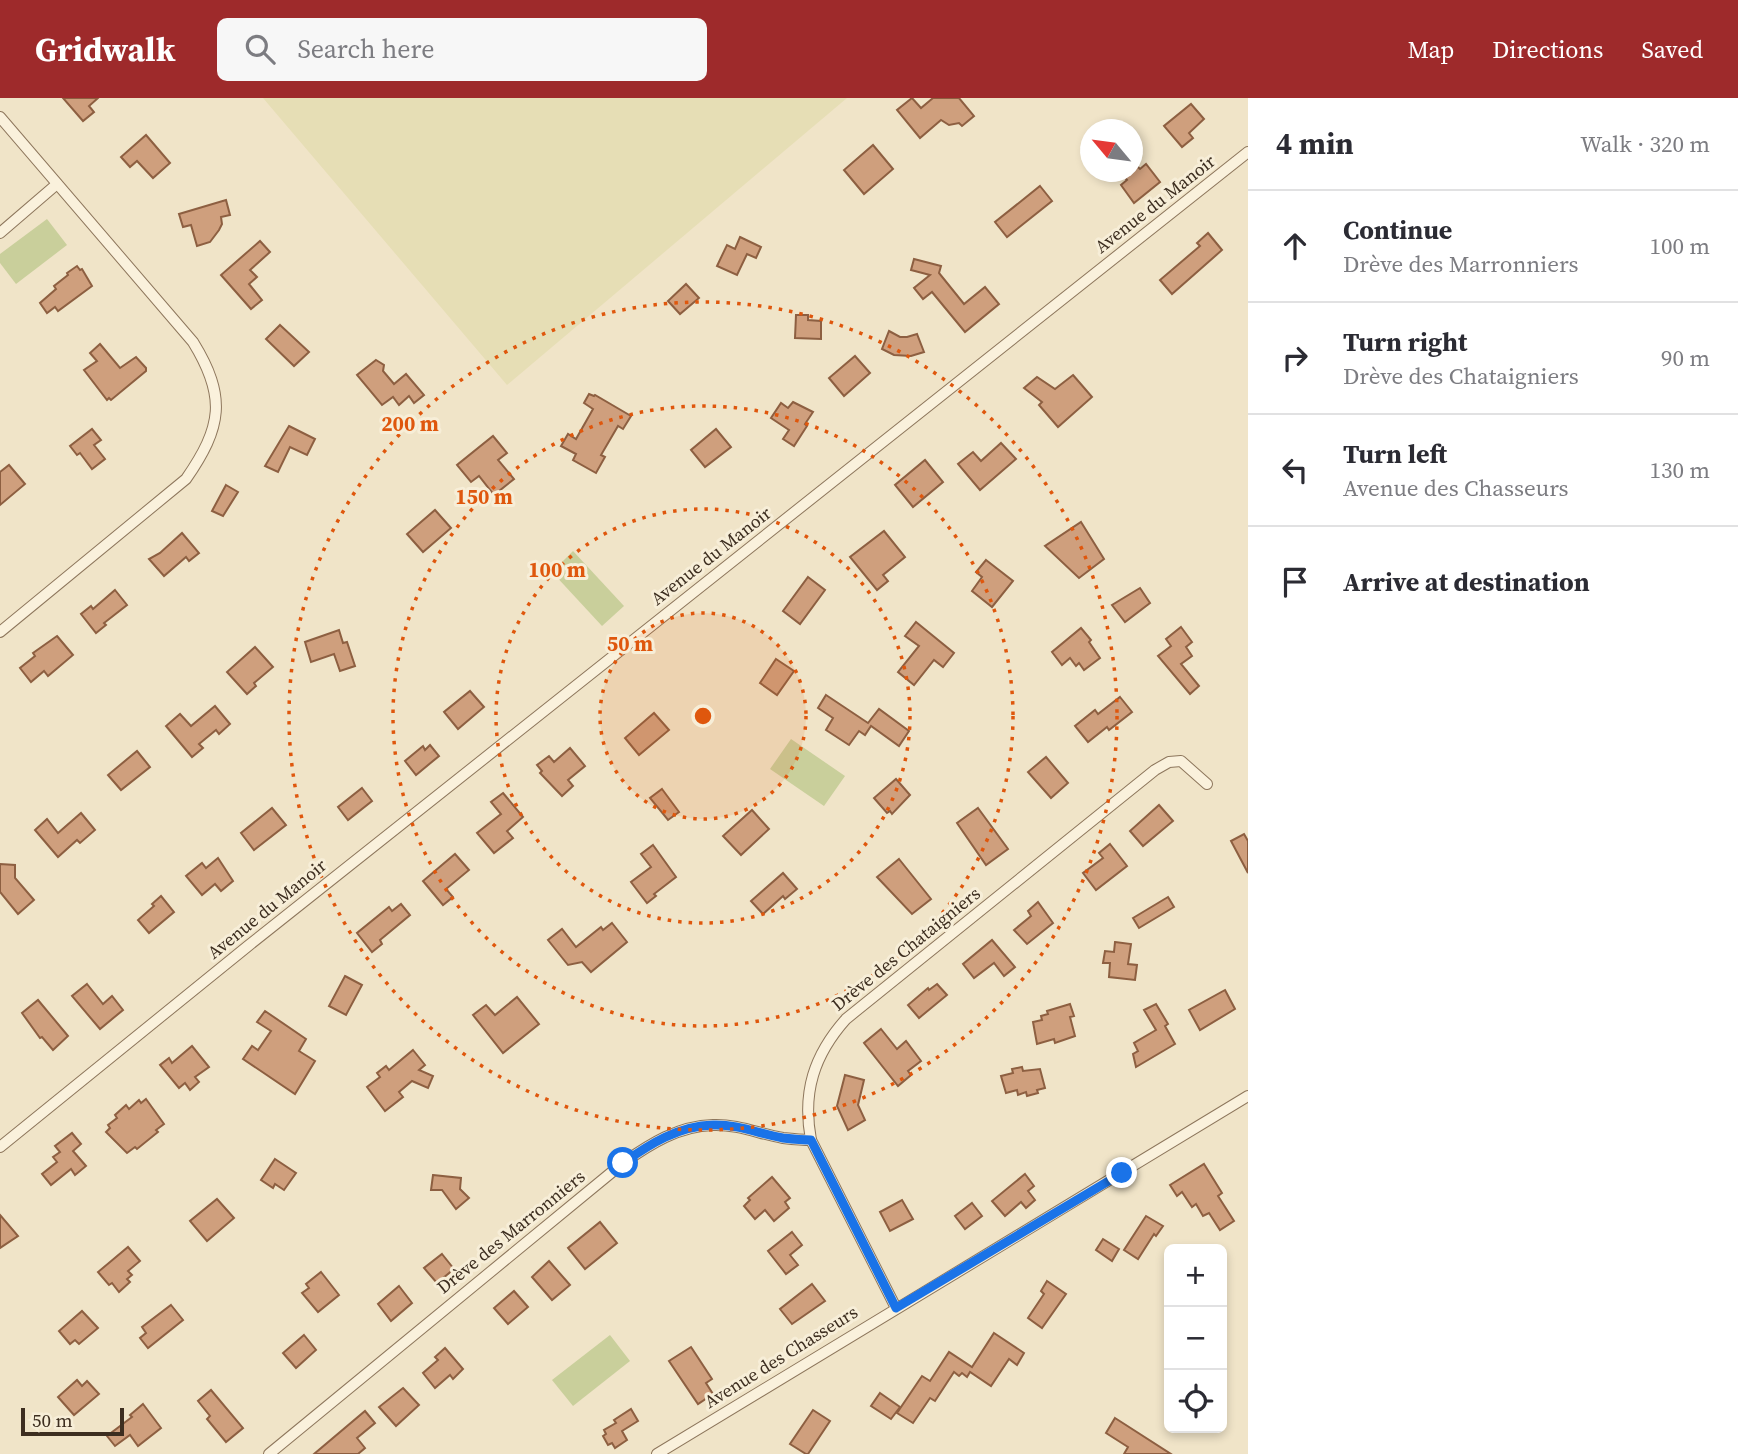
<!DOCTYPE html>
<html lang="en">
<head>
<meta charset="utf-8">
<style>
  :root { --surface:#fff; --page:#f7f7f7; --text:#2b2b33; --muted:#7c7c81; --line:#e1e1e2; --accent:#9e2a2b }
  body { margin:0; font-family:"Source Serif 4",serif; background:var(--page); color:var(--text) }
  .controls { position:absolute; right:21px; bottom:21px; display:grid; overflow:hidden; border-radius:10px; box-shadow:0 4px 10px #0003 }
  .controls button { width:63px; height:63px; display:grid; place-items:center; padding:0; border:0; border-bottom:2px solid var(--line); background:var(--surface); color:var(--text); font:35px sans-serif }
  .compass { position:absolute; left:1080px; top:21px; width:63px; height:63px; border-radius:50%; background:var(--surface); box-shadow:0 4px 10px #0003; rotate:299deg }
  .scale { position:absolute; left:21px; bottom:18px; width:103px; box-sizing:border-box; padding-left:7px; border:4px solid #3d2e20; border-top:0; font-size:19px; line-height:24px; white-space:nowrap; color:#3d2e20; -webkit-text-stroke:5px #f7eed8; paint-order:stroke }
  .stop { position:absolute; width:21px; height:21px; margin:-16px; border:5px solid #1a73e8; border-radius:50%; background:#fff }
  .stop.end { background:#1a73e8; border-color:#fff; box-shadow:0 2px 7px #0008 }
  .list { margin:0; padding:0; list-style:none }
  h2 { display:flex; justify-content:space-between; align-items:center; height:91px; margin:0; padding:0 28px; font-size:30px }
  h2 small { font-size:23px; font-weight:400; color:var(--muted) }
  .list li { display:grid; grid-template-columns:46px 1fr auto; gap:21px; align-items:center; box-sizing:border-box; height:112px; padding:0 28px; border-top:2px solid var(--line) }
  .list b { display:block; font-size:26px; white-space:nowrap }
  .list p { margin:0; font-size:23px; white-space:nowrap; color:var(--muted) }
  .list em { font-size:23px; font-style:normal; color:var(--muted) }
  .icon { flex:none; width:38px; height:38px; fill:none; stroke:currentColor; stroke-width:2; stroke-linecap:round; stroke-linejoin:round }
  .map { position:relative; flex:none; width:1248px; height:1356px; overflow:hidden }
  header { display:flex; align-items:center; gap:42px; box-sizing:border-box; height:98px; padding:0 35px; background:var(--accent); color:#fff }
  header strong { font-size:33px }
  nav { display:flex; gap:38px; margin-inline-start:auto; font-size:24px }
  .search { width:490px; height:63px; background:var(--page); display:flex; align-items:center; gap:18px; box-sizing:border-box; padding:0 24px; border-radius:10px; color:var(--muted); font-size:26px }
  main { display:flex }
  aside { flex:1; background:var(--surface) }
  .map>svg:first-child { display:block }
</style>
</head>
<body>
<header>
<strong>Gridwalk</strong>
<div class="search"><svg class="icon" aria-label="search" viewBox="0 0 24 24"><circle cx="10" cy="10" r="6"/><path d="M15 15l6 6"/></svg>Search here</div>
<nav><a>Map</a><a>Directions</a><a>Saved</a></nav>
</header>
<main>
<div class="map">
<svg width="1248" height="1356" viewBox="0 0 1248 1356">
  <rect width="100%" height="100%" fill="#f0e4c8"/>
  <path fill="#e6deb5" d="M263 0H847L507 287Z"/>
  <g fill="#c9cf9b">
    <path d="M47 121 67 147 16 186 0 165V156Z"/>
    <path d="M573 453 624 508 602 528 552 474Z"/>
    <path d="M791 641 845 678 824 708 770 671Z"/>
    <path d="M610 1237 630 1263 573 1308 552 1282Z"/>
  </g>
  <g fill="#cf9f7d" stroke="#8d5f41" stroke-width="2">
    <path d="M63 0H98L89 8 94 14 83 23Z"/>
    <path d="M912 0 921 10 933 0H959L974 18 962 28 959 25 949 27 941 22 920 40 897 12Z"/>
    <path d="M1191 6 1204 21 1189 35 1193 40 1182 49 1164 28Z"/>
    <path d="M146 37 170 65 153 80 137 63 130 69 121 59Z"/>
    <path d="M873 47 893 71 864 96 844 72Z"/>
    <path d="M1132 63 1140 71 1146 66 1160 84 1134 105 1121 87 1127 82 1120 74H1132Z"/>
    <path d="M1040 88 1052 103 1007 139 995 124Z"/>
    <path d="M226 102 230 117 221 119 222 126 219 132 210 144 197 148 191 127 183 129 179 116Z"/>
    <path d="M1208 135 1222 152 1172 196 1160 182 1200 148 1197 145Z"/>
    <path d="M740 139 761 149 756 160 747 156 737 177 717 168 727 147 735 151Z"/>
    <path d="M260 143 270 154 250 172 257 179 249 186 262 202 251 211 221 177Z"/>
    <path d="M914 161 941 168 939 175 964 206 985 189 999 206 965 234 932 194 923 201 914 190 930 177 911 172Z"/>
    <path d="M77 168 80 172 82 171 92 188 58 213 55 209 47 215 40 205 56 191 54 188 68 177 67 175Z"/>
    <path d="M686 186 699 200 680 216 668 203Z"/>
    <path d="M796 217H808V222L821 223V241L795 240Z"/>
    <path d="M280 227 309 254 294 268 266 241Z"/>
    <path d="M889 233 900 239H907L917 236 924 254 911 258 894 257 882 251Z"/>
    <path d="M100 246 120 270 136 259 146 270V273L111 302 109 300 107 302 84 272 97 263 90 255Z"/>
    <path d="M855 258 870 275 844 298 829 280Z"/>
    <path d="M376 262 384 267 383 273 394 286 406 276 424 297 414 305 409 298 399 307 393 299 382 307 357 277Z"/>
    <path d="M1073 277 1092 299 1058 329 1039 307 1042 304 1024 290 1037 279 1055 291Z"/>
    <path d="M589 296 594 298 595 297 631 318 623 331 618 328 601 357 605 359 596 375 573 362 576 356 561 348 568 336 576 341 593 311 584 305Z"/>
    <path d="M793 304 813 314 805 326 807 328 794 348 783 341 789 332 771 320 781 305 788 310Z"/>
    <path d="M289 328 315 341 307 357 290 349 278 374 265 368Z"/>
    <path d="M92 331 101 342 94 347 105 361 92 371 80 355 77 357 70 348Z"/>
    <path d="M716 331 731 349 705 369 691 352Z"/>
    <path d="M493 338 507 355 498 362 514 381 494 397 479 378 471 384 457 367Z"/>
    <path d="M1001 345 1016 361 980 392 958 366 973 354 981 363Z"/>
    <path d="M925 362 943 384 913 409 895 387Z"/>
    <path d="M9 367 25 386 0 407V374Z"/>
    <path d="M226 387 238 394 223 418 212 413Z"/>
    <path d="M435 412 451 430 423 454 407 436Z"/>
    <path d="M1081 424 1104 461 1079 480 1045 448Z"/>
    <path d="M884 433 905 459 883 477 888 483 877 492 850 459Z"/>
    <path d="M182 435 199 455 189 463 186 459 164 478 149 461 160 455Z"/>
    <path d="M986 462 1013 483 992 509 972 493 982 479 976 474Z"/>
    <path d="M808 479 825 492 800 526 783 513Z"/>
    <path d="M1140 490 1150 505 1125 524 1112 507Z"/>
    <path d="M115 492 127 507 104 525 106 527 96 535 81 516 91 508 93 511Z"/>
    <path d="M916 524 954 555 943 569 934 562 914 587 898 574 919 548 905 538Z"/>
    <path d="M1181 529 1192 544 1186 549 1192 558 1181 566 1199 588 1190 596 1158 558 1171 548 1166 541Z"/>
    <path d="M1081 530 1091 542 1089 544 1100 560 1084 572 1079 565 1076 568 1070 560 1062 567 1052 554Z"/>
    <path d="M339 532 343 545 347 544 355 568 340 573 334 556 311 564 305 544Z"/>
    <path d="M57 538 73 557 48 578 44 573 31 584 20 570 35 558 33 555Z"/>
    <path d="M255 549 273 569 254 585 256 588 247 596 227 574Z"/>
    <path d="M776 561 794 573 777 597 760 585Z"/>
    <path d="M470 593 484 609 458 631 444 614Z"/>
    <path d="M826 597 868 625 879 611 909 633 899 648 871 628 865 637 859 633 849 647 826 632 833 620 818 610Z"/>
    <path d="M1120 599 1132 614 1109 632 1107 629 1088 644 1075 628 1095 612 1098 616Z"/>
    <path d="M215 608 230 626 219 636 216 632 199 646 203 650 192 659 166 628 180 616 191 628Z"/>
    <path d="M654 615 669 632 639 657 625 640Z"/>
    <path d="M430 647 439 658 416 677 405 663 423 648 425 652Z"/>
    <path d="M570 650 585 668 568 682 573 688 562 698 540 675 542 673 537 667 549 658 554 664Z"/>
    <path d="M137 653 150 669 121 692 108 677Z"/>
    <path d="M1046 659 1068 685 1051 700 1028 674Z"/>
    <path d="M896 681 910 697 892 716 890 713 887 715 874 700Z"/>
    <path d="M362 690 372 703 348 722 338 709Z"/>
    <path d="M662 691 679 714 668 722 650 700Z"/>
    <path d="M503 695 523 719 507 733 513 740 494 755 477 735 501 716 491 704Z"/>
    <path d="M1159 707 1173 723 1143 748 1130 733Z"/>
    <path d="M272 710 286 727 254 752 241 735Z"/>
    <path d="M978 710 1008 751 986 767 957 725Z"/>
    <path d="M752 712 769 731 741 757 723 738Z"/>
    <path d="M81 715 95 732 80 745 77 742 58 759 35 732 47 721 58 735Z"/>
    <path d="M1244 736 1248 743V775L1231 743Z"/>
    <path d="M1110 746 1127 768 1096 792 1083 775 1103 760 1099 755Z"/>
    <path d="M653 747 676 779 654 796 656 798 647 805 631 784 651 769 641 756Z"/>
    <path d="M455 756 469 772 446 791 453 799 443 807 423 783Z"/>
    <path d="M218 760 233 783 221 793 215 786 202 797 186 778 202 765 206 770Z"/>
    <path d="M899 761 931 801 912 816 877 779Z"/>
    <path d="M0 766 15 767V780L34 802 18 816 0 794Z"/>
    <path d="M783 775 797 791 785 801 783 798 763 816 751 803Z"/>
    <path d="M161 798 174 814 149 835 138 822 154 808 152 806Z"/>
    <path d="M1168 799 1174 809 1139 830 1133 820Z"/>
    <path d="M1038 804 1053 825 1027 846 1014 832 1031 818 1028 813Z"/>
    <path d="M401 806 410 817 380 842 382 846 372 854 357 835 389 809 392 813Z"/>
    <path d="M612 825 627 844 591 874 582 864 568 867 548 842 562 831 576 849 601 829 603 832Z"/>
    <path d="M992 842 1015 869 1004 878 994 865 974 880 963 866Z"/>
    <path d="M1115 844 1131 846 1128 866 1137 867 1135 882 1109 879 1110 865H1103L1105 853 1114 854Z"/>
    <path d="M345 878 362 887 346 917 329 908Z"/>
    <path d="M87 886 103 906 112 898 123 912 100 931 72 898Z"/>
    <path d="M937 886 947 897 919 920 908 907 928 890 929 892Z"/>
    <path d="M1225 892 1235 911 1200 932 1189 912Z"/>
    <path d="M517 899 539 926 503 955 473 917 486 907 495 917Z"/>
    <path d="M38 902 68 938 53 952 42 939 40 940 22 915Z"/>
    <path d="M1070 906 1074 918 1070 919 1075 938 1055 945 1054 941 1037 946 1033 924 1042 922 1041 918 1048 916 1047 913Z"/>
    <path d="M1156 906 1168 926 1165 928 1175 946 1136 969 1133 956 1138 953 1134 945 1156 932 1144 912Z"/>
    <path d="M265 913 306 941 299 953 315 963 295 996 243 961 252 948 258 952 271 933 257 924Z"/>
    <path d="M881 931 897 951 906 943 921 963 908 973 911 977 898 988 864 945Z"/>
    <path d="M192 948 209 969 195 979 199 984 190 992 185 985 179 990 160 967 169 960 172 965Z"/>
    <path d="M413 952 425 967 419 972 433 978 428 990 412 983 399 994 403 999 385 1013 367 989 380 979 377 975 386 968 389 972Z"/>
    <path d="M1022 969 1023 973 1040 971 1045 990 1037 992 1038 995 1027 998 1026 994 1018 997 1017 992 1006 995 1001 978 1013 975 1012 971Z"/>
    <path d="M845 977 864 982 858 1007 865 1022 848 1032 837 1008Z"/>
    <path d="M146 1001 164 1026 156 1032 158 1034 137 1051 135 1049 127 1055 106 1034 110 1030 108 1027 117 1020 115 1017 126 1007 129 1011 139 1002 141 1005Z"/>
    <path d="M72 1035 81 1046 73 1053 86 1068 75 1077 71 1071 51 1087 42 1076 57 1064 53 1059 60 1054 55 1048Z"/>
    <path d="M275 1061 296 1075 284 1092 275 1086 273 1090 261 1082Z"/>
    <path d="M1204 1066 1222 1095 1218 1098 1234 1123 1220 1132 1209 1115 1203 1118 1196 1106 1192 1109 1182 1094 1177 1098 1170 1087Z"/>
    <path d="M1025 1076 1034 1088 1028 1093 1035 1102 1026 1110 1021 1104 1005 1118 992 1103Z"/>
    <path d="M433 1077 461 1080 460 1091 469 1100 456 1111 442 1092H431Z"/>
    <path d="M772 1079 790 1100 785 1104 789 1110 774 1123 765 1112 755 1121 744 1108 750 1102 748 1100Z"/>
    <path d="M217 1101 234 1120 207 1143 190 1123Z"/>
    <path d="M902 1102 913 1121 890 1133 880 1114Z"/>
    <path d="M972 1105 982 1118 965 1131 955 1118Z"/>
    <path d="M0 1117 18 1138 0 1150Z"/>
    <path d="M1146 1118 1163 1128 1156 1138 1154 1136 1138 1161 1124 1152Z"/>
    <path d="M600 1124 617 1145 585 1171 568 1150Z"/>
    <path d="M792 1134 802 1147 790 1157 798 1167 786 1176 768 1153Z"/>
    <path d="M1103 1141 1119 1151 1112 1163 1096 1152Z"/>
    <path d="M128 1149 140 1163 128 1173 132 1177 127 1181 130 1184 119 1194 112 1185 109 1187 98 1174Z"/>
    <path d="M442 1156 454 1171 437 1185 424 1170Z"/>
    <path d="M549 1163 570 1187 552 1202 532 1179Z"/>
    <path d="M321 1174 339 1197 318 1214 302 1195 309 1190 306 1186Z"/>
    <path d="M1047 1183 1066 1196 1042 1230 1028 1220 1044 1196 1041 1193Z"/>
    <path d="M812 1186 825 1203 792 1226 780 1211Z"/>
    <path d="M399 1188 412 1205 391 1223 378 1206Z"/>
    <path d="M514 1193 528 1209 508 1226 494 1210Z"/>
    <path d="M171 1207 183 1222 148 1250 140 1240 146 1235 142 1229Z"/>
    <path d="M82 1213 98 1230 79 1246 75 1242 70 1246 59 1233Z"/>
    <path d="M994 1235 1024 1255 1017 1267 1009 1261 991 1288 970 1274 967 1279 962 1275 959 1278 954 1274 935 1303 930 1300 913 1325 897 1315 922 1278 930 1283 949 1254 972 1269Z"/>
    <path d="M304 1237 316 1252 296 1270 283 1255Z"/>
    <path d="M691 1249 712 1281 706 1285 713 1296 698 1306 669 1263Z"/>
    <path d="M445 1250 463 1271 453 1281 450 1277 435 1290 423 1275 438 1262 435 1259Z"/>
    <path d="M77 1282 82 1288 87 1283 99 1296 74 1317 58 1299Z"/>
    <path d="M403 1290 419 1307 396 1328 379 1309Z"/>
    <path d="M211 1292 243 1330 226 1344 207 1321 210 1318 198 1303Z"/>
    <path d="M880 1295 900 1309 891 1321 871 1308Z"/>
    <path d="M143 1306 161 1330 138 1348 130 1337 115 1348 107 1338 132 1319 130 1317Z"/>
    <path d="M631 1311 638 1323 622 1333 627 1342 615 1350 612 1345 608 1347 603 1338 606 1336 604 1332 616 1325 614 1322Z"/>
    <path d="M813 1312 830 1323 808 1356H806L790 1346Z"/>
    <path d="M365 1313 375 1325 357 1340 365 1350 358 1356H314Z"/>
    <path d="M1115 1320 1171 1356H1124L1128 1349 1106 1335Z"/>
  </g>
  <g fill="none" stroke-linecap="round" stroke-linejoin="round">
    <g stroke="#8d765c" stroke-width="12">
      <g id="minor">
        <path d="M0 19 193 244C227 299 222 329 186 381L0 534"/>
        <path d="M0 135 57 86"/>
        <path d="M0 1049 248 848 1248 54"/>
        <path d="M896 1210 811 1042C802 994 814 957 846 921L1155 672 1169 664 1181 663 1207 686"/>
        <path d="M269 1356 623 1065C650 1046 678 1028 713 1027 737 1026 760 1036 783 1040 792 1041 801 1042 811 1042"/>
        <path d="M657 1356 1248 998"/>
      </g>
    </g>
    <use href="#minor" stroke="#faf1dc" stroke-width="10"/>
  </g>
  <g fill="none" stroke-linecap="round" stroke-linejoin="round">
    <path stroke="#1a73e8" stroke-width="9" d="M623 1065C650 1046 678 1028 713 1027 737 1026 760 1036 783 1040 792 1041 802 1042 811 1042L896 1210 1122 1075"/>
  </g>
  <circle cx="703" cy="618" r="103" fill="#df570d" fill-opacity=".12"/>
  <g fill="none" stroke="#df570d" stroke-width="3.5" stroke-dasharray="3.5 7">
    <circle cx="703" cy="618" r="103"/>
    <circle cx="703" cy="618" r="207"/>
    <circle cx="703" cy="618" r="310"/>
    <circle cx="703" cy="618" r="414"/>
  </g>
  <g text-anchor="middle" stroke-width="6" stroke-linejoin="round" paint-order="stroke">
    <g font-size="18" fill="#3d2e20" stroke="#f7eed8">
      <text transform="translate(1155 106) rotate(-38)" y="6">Avenue du Manoir</text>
      <text transform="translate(711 458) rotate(-38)" y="6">Avenue du Manoir</text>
      <text transform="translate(267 811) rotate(-39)" y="6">Avenue du Manoir</text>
      <text transform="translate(906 851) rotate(-39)" y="6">Drève des Chataigniers</text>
      <text transform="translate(511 1134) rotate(-39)" y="6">Drève des Marronniers</text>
      <text transform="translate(781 1259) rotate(-32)" y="6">Avenue des Chasseurs</text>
    </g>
  </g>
  <circle cx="703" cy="618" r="10" fill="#df570d" stroke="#f7eed8" stroke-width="3.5"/>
  <g font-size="21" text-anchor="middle" font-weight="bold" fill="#df570d" stroke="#f7eed8" stroke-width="6" stroke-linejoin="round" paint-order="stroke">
    <text x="410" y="333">200 m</text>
    <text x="484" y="406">150 m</text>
    <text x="557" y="479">100 m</text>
    <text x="630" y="553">50 m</text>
  </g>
</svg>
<div class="controls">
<button>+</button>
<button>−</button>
<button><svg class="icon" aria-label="locate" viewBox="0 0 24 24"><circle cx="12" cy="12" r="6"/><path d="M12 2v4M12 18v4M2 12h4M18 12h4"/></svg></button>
</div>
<svg class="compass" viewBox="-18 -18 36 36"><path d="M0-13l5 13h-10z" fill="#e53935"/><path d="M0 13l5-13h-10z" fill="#7c7c81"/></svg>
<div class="scale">50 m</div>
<div class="stop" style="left:623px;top:1065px"></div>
<div class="stop end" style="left:1122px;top:1075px"></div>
</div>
<aside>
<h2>4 min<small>Walk · 320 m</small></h2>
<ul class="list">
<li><svg class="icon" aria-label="ahead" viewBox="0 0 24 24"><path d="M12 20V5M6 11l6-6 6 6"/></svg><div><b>Continue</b><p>Drève des Marronniers</p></div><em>100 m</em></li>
<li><svg class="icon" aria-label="right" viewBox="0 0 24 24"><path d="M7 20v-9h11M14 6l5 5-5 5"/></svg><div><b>Turn right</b><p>Drève des Chataigniers</p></div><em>90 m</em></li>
<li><svg class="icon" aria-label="left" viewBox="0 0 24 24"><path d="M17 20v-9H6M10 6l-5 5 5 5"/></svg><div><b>Turn left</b><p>Avenue des Chasseurs</p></div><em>130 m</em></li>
<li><svg class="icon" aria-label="arrive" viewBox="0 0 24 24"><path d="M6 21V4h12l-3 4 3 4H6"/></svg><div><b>Arrive at destination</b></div></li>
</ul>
</aside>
</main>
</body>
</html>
